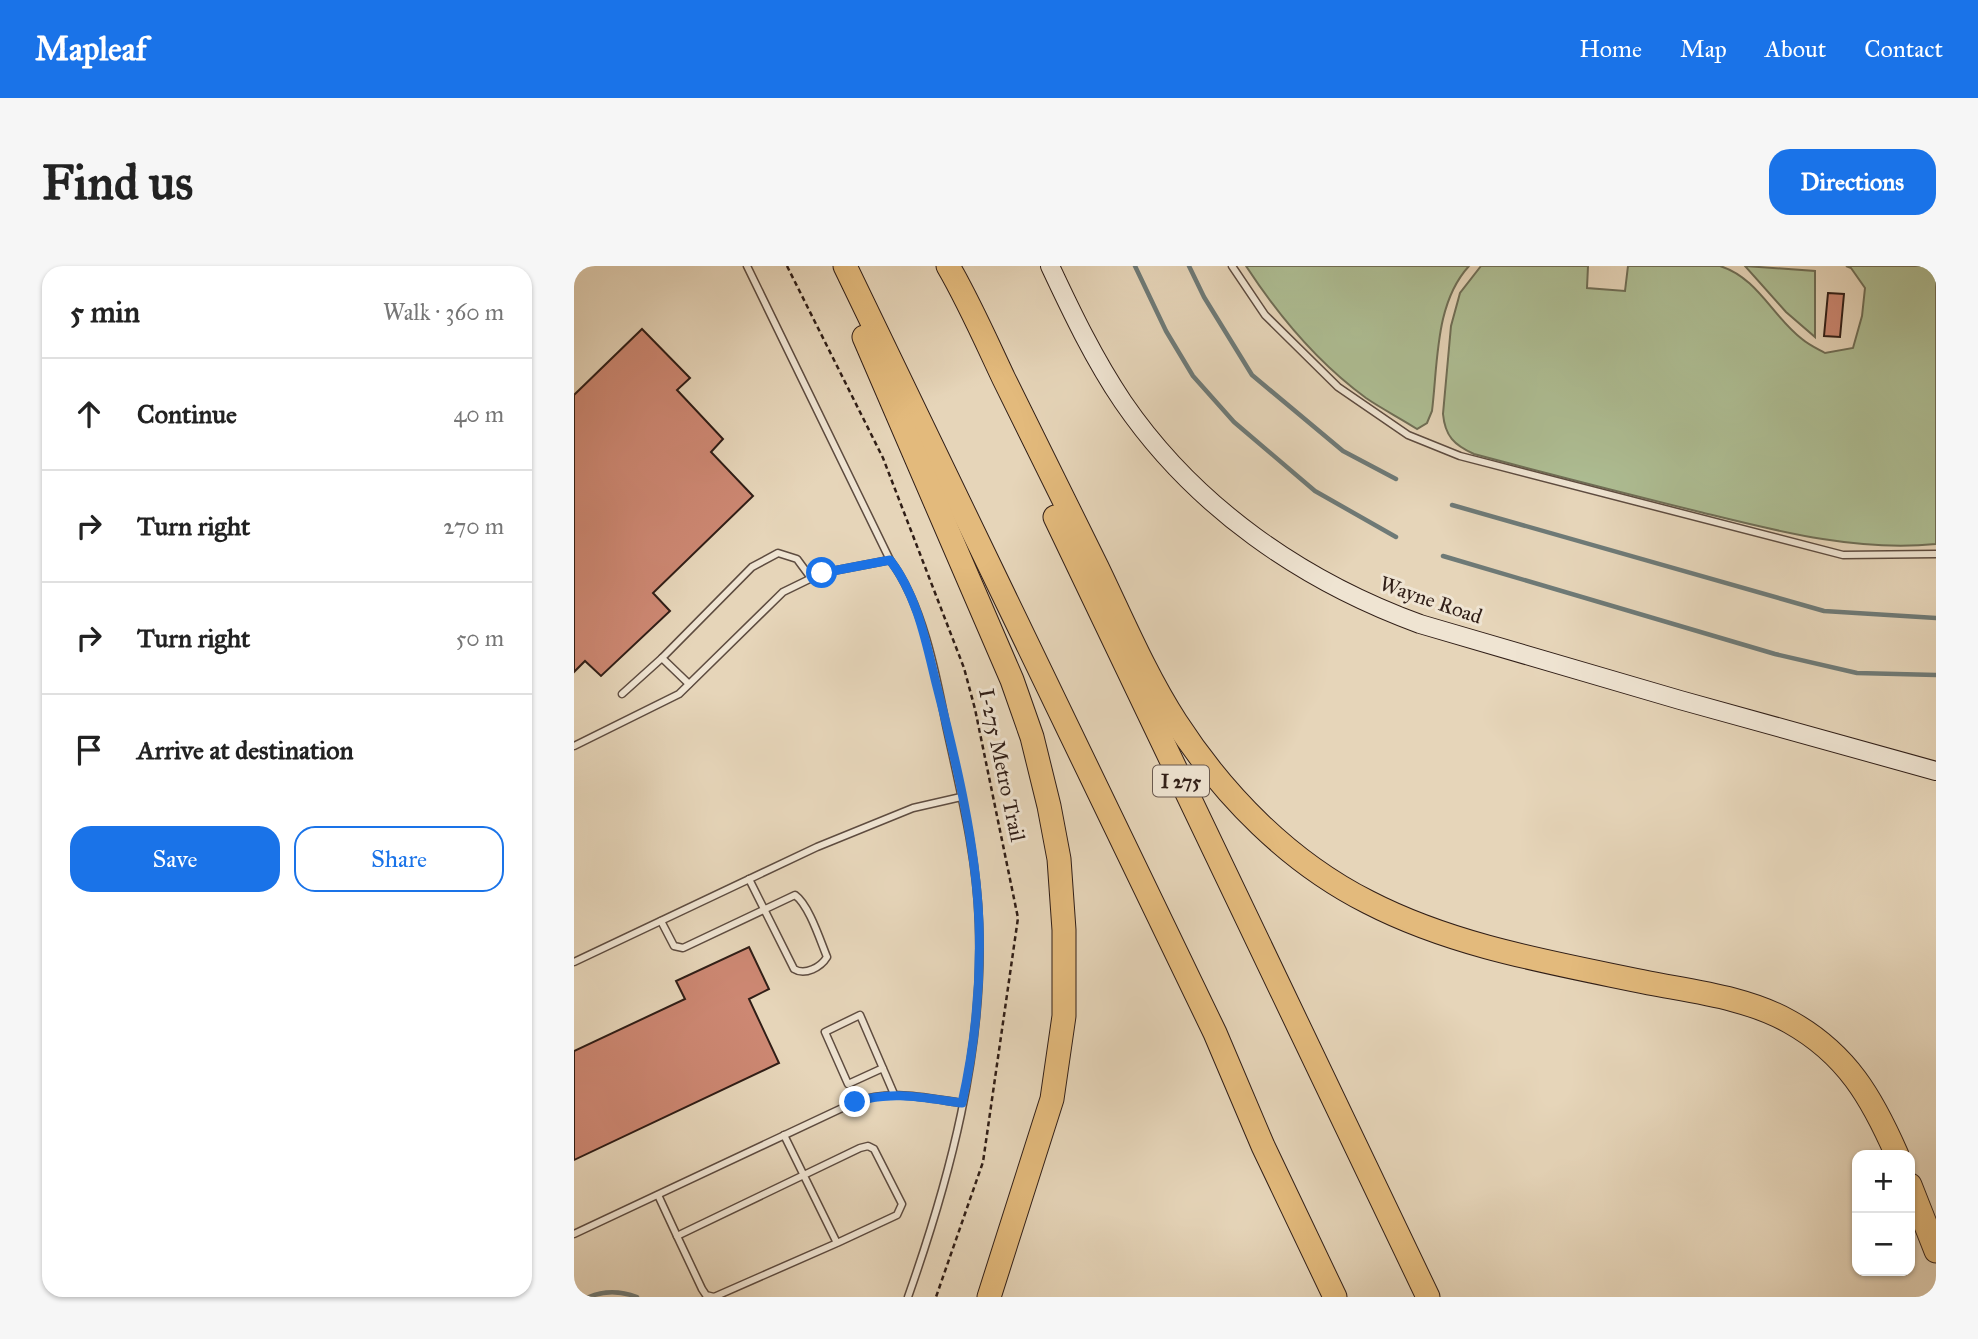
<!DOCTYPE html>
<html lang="en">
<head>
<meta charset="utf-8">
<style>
  :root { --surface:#fff; --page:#f6f6f6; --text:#222; --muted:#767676; --line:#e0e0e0; --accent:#1a73e8 }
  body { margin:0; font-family:"IM FELL Great Primer",serif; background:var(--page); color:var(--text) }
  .controls { position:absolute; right:21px; bottom:21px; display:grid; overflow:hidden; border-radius:14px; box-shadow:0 2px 5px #0004 }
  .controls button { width:63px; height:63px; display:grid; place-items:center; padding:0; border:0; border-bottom:2px solid var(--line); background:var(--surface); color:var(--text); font:35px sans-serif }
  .stop { position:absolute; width:21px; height:21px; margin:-16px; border:5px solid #1a73e8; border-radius:50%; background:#fff }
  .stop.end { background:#1a73e8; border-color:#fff; box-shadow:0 2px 7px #0008 }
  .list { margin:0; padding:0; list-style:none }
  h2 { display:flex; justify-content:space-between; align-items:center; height:91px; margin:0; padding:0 28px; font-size:30px }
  h2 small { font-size:23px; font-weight:400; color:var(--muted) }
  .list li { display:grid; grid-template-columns:46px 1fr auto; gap:21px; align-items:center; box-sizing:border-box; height:112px; padding:0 28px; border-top:2px solid var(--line) }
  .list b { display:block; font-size:26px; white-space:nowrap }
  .list em { font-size:23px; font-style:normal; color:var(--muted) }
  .actions { display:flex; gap:14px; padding:21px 28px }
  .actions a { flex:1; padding:16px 0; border:2px solid var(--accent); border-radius:21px; text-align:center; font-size:24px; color:var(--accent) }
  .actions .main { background:var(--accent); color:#fff }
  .icon { flex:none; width:38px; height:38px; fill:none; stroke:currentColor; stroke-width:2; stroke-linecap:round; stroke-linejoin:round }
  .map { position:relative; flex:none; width:1362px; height:1031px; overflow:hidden; border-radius:21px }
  header { display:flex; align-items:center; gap:42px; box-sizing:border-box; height:98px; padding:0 35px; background:var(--accent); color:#fff }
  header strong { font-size:33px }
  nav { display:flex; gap:38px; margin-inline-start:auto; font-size:24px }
  .intro { display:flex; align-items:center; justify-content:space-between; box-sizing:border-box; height:168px; padding:0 42px }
  h1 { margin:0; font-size:49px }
  .button { padding:18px 32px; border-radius:21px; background:var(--accent); color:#fff; font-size:24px; font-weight:700 }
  main { display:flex; gap:42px; padding:0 42px }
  aside { flex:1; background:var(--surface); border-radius:21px; box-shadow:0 2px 5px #0004 }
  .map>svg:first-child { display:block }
</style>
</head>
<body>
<header>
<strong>Mapleaf</strong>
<nav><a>Home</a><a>Map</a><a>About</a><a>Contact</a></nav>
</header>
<div class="intro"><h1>Find us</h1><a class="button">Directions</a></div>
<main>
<aside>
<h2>5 min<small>Walk · 360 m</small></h2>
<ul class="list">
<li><svg class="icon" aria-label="ahead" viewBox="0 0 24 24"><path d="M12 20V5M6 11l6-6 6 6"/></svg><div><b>Continue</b></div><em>40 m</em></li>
<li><svg class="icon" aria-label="right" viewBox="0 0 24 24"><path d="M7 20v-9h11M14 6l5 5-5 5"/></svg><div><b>Turn right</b></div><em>270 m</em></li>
<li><svg class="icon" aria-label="right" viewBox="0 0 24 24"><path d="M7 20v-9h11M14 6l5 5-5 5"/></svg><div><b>Turn right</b></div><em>50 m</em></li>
<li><svg class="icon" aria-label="arrive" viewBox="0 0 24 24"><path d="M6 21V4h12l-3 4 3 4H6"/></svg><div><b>Arrive at destination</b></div></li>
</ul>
<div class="actions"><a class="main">Save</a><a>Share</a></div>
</aside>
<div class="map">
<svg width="1362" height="1031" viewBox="0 0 1362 1031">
  <rect width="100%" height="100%" fill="#e6d5b9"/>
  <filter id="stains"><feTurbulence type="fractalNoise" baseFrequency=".00286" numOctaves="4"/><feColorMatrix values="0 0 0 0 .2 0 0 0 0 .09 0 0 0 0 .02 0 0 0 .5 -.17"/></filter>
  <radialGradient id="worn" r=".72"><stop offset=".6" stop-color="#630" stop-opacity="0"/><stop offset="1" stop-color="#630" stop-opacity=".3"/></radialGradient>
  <g fill="#aebe94" stroke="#6f6e56" stroke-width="2">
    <path d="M672 0H895C861 37 864 96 858 145L853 157 843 163C826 152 808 143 792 132 744 97 704 49 672 0Z"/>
    <path d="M907 0H1014L1013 22 1051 25 1054 0H1146C1184 12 1198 50 1228 73 1235 79 1244 83 1251 87L1279 82 1288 50 1291 22 1277 2 1272 0H1362V278C1282 286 1203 265 1126 246 1050 227 975 208 900 188 880 179 871 170 869 148L877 60 886 27Z"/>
    <path d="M1171 0 1241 5V71L1212 46Z"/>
  </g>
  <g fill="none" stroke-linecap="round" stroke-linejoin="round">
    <g stroke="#6e7a77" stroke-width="4.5">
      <path d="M561 0 592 65 619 110 660 156 741 225 822 271"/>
      <path d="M615 0 630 31 678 109 769 185 822 213"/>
      <path d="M878 239 1250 345 1362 352"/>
      <path d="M869 290 1201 388 1283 407 1362 409"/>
      <path d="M15 1031C31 1024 47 1025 63 1031"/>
    </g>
  </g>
  <g fill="#cd8873" stroke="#301e17" stroke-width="2">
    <path d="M1254 27 1270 28 1266 71 1250 70Z"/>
    <path d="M68 63 116 112 103 124 149 173 137 186 179 230 79 327 96 345 27 410 11 395 0 406V129Z"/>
    <path d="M175 681 195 723 175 733 205 797 0 894V785L111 733 102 715Z"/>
  </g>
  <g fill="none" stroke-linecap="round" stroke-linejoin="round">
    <g stroke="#5e4c40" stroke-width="9">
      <g id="lane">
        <path d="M173 0 316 294C348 336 362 407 372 459 386 524 403 590 405 658 410 785 376 912 334 1031"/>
        <path d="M658 0 691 49 764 121 834 169 886 190 1269 289 1362 288"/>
        <path d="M115 418 88 392 178 301 204 287 223 293 237 312"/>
        <path d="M48 428 88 392"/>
        <path d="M0 480 105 428 209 326 248 307 316 294"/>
        <path d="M87 655 100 680 109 682 221 629C235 639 246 674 253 691 247 701 231 710 220 703L175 613"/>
        <path d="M0 696 243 581 339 542 387 531"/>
        <path d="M309 802 274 818 251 766 286 749 320 828"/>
        <path d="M210 869 263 977 323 949 328 938 300 883 294 880 286 882 103 970 128 1023 132 1029 140 1031 263 977"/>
        <path d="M84 929 103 970"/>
        <path d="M0 968 281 836C317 823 351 832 388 837"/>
      </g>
    </g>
    <g stroke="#301e17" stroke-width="20">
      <path id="secondary" d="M476 0C498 47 520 93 549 136 621 241 728 315 846 358L1106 434 1362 505"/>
    </g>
    <g stroke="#301e17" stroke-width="25">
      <g id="highway">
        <path d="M271 0 641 767 689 880 761 1031"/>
        <path d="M374 0C395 36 412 75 430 113 461 175 492 238 523 301 548 353 571 408 602 456 650 530 715 596 794 636 881 681 980 697 1075 717 1122 726 1174 732 1216 756 1273 788 1298 832 1323 889"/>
        <path d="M290 71 438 414 458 471 475 540 485 593 490 664V750L478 833 415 1031"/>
        <path d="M481 251 854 1031"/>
        <path d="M1336 919 1362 985"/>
      </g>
    </g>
    <path stroke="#301e17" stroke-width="2.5" stroke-dasharray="5 3.5" stroke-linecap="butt" d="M213 0 309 192 390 402 401 443 444 652 409 896 362 1031"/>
    <use href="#lane" stroke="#efe4d2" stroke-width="6"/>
    <use href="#secondary" stroke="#efe4d2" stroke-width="18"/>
    <use href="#highway" stroke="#e3ba7c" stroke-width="23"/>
  </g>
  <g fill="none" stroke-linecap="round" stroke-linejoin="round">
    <path stroke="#1a73e8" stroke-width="9" d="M248 307 316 294C343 329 352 376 362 417 382 494 402 578 405 657 407 717 401 779 388 837 351 832 317 824 281 836"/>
  </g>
  <g text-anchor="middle" stroke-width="6" stroke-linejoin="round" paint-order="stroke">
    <rect fill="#efe4d2" stroke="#69594f" stroke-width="2" x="579" y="499.5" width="56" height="31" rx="5"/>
    <g font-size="19" font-weight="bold" fill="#301e17">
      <text x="607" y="522">I 275</text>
    </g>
    <g font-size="21" fill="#301e17" stroke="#efe4d2">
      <text transform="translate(857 334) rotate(19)" y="7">Wayne Road</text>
      <text transform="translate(428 499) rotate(78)" y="7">I-275 Metro Trail</text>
    </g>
  </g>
  <rect width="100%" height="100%" filter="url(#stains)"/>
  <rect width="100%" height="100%" fill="url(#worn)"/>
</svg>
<div class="controls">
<button>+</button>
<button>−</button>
</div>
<div class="stop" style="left:248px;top:307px"></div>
<div class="stop end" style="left:281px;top:836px"></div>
</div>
</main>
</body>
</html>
